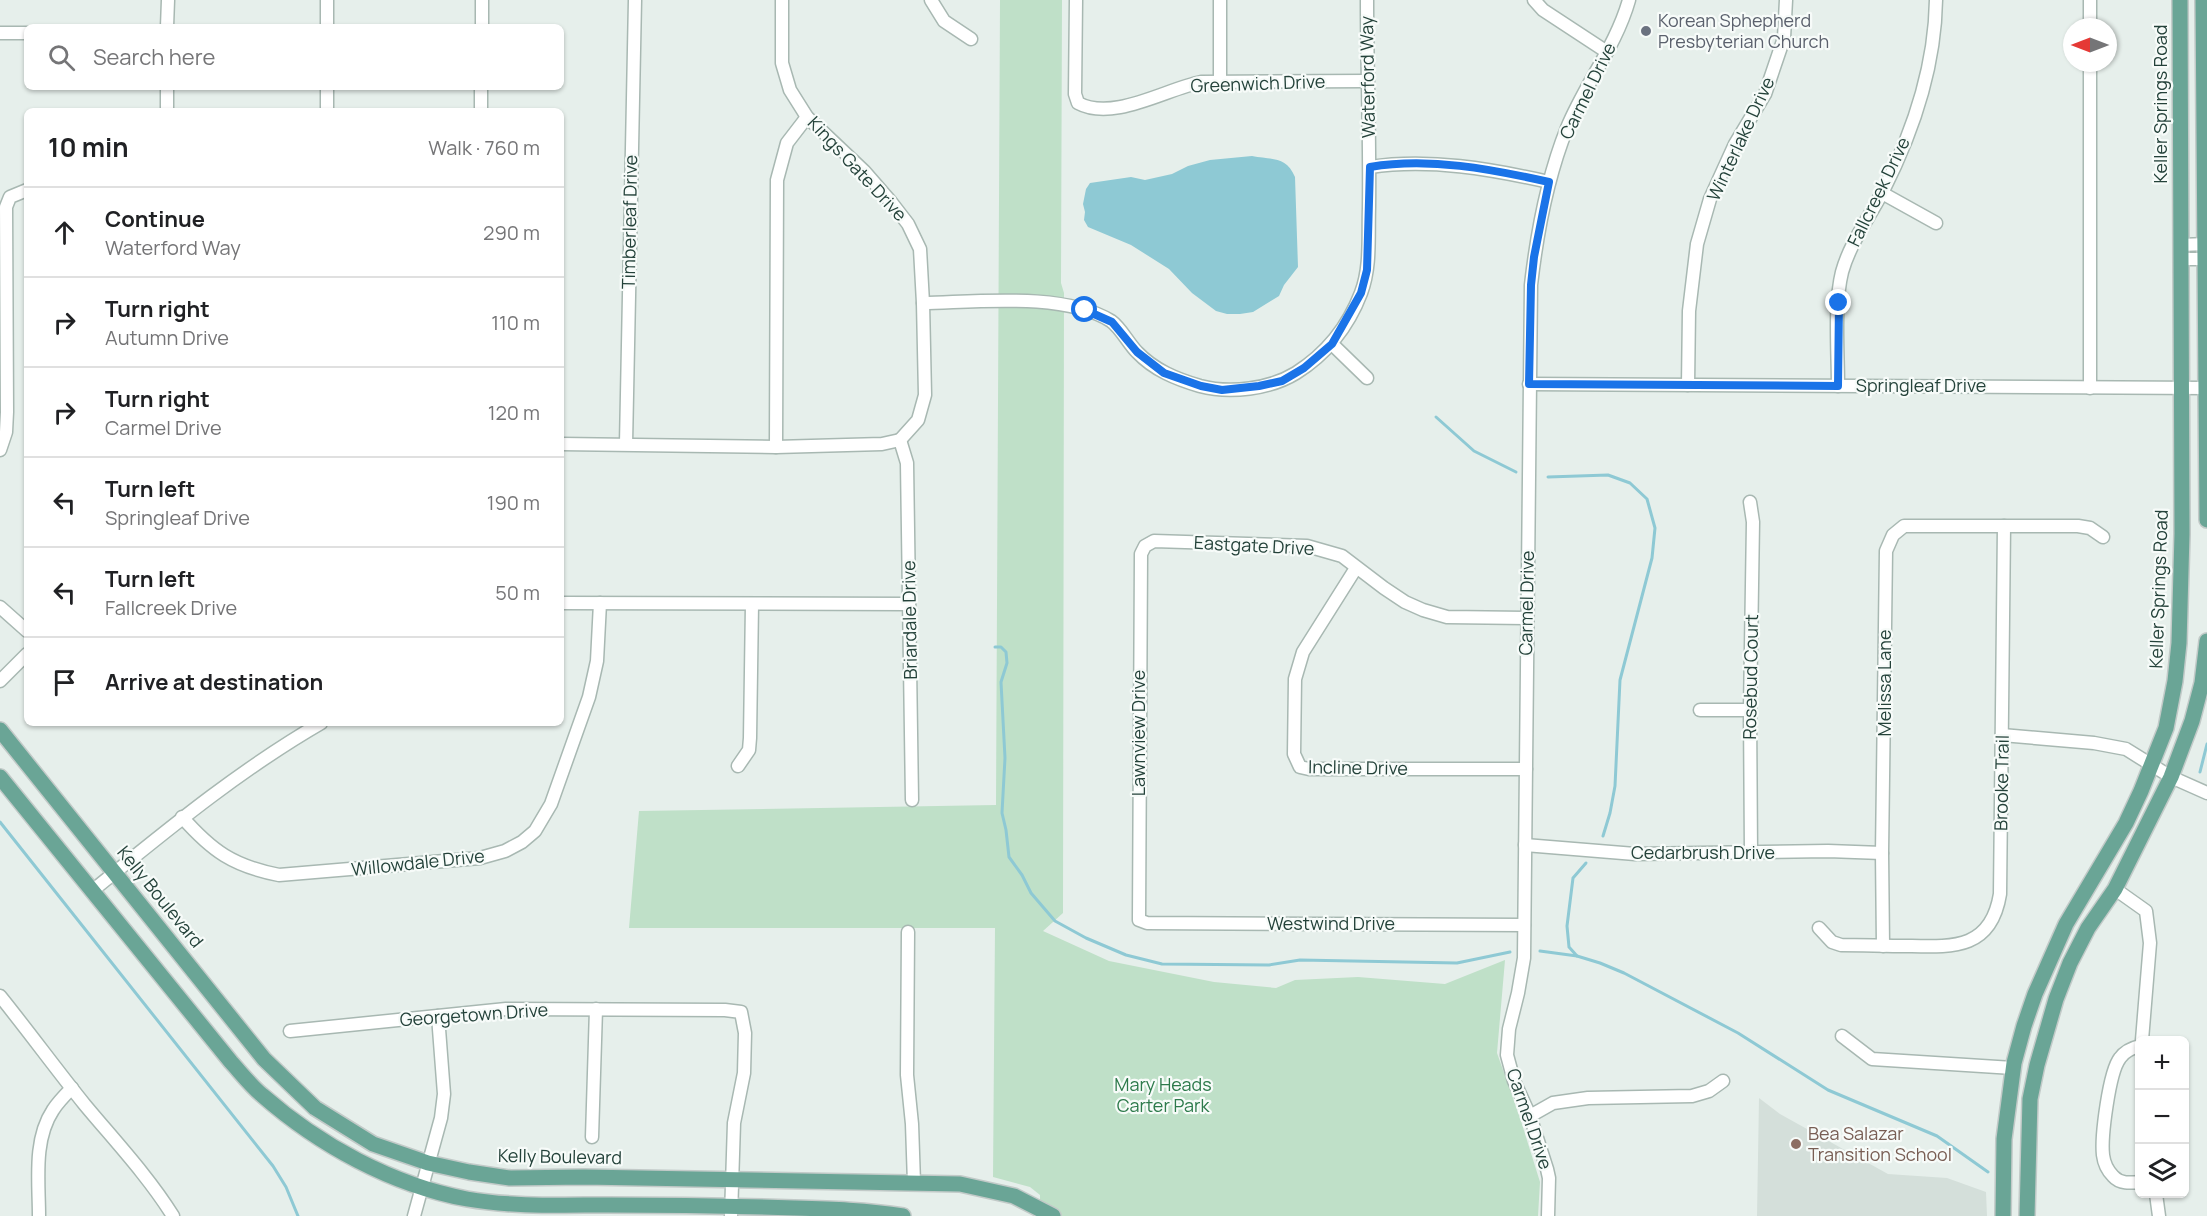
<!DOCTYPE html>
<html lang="en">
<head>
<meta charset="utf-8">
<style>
  :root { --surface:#fff; --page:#f2f2f2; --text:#202124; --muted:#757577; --line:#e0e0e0 }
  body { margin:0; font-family:Manrope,sans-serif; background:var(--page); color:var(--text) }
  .controls { position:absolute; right:18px; bottom:18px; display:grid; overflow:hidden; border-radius:9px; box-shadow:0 2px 4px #0004 }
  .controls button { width:54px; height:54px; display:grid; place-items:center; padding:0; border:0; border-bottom:2px solid var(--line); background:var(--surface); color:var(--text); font:30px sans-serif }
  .compass { position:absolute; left:2063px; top:18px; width:54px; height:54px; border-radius:50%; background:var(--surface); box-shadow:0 2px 4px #0004; rotate:270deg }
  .stop { position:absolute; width:18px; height:18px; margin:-14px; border:4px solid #1a73e8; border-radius:50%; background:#fff }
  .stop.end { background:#1a73e8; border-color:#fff; box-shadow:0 2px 6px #0008 }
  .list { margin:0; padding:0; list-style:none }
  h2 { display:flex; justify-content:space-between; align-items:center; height:78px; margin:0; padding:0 24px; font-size:26px }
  h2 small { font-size:20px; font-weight:400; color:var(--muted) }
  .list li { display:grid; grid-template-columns:39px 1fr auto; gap:18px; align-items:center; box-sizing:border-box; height:90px; padding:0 24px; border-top:2px solid var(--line) }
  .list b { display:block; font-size:22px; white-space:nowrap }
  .list p { margin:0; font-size:20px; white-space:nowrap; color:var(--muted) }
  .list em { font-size:20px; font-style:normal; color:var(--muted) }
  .icon { flex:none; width:33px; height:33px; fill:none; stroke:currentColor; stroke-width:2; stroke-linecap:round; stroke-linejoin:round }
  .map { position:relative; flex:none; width:2207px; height:1216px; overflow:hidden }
  .search { position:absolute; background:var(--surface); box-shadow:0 2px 4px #0004; left:24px; top:24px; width:540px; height:66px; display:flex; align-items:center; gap:15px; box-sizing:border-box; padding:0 21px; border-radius:9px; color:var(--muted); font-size:22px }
  .panel { position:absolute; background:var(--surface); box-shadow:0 2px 4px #0004; left:24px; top:108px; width:540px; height:618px; border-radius:9px }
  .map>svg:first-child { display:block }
</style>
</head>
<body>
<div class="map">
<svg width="2207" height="1216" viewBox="0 0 2207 1216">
  <rect width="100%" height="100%" fill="#e6efeb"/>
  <path fill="#d4dfda" d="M1759 1098 1780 1114 1888 1174 1947 1178 1986 1192 1987 1216H1757Z"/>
  <path fill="#bfe0c8" d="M1000 0H1062L1061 283 1064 293 1063 913 1043 931 1109 961 1214 982 1276 988 1295 980 1358 977 1445 984 1505 960 1497 1053 1521 1121 1540 1182 1538 1216H1059L1040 1206V1195L1030 1187 993 1177 995 928H629L639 811 996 805Z"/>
  <path fill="#8ec9d4" d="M1252 156C1272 160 1286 156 1295 177L1298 267 1284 285 1279 296 1253 312 1240 314H1227L1216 311 1192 293 1169 269 1131 245 1088 227 1084 220 1085 212 1083 204 1086 189 1090 183 1131 177 1145 180 1172 174 1188 166 1210 160Z"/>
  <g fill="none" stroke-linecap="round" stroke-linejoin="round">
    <g stroke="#8ec9d4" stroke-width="3">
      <path d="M1436 417 1474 451 1516 472"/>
      <path d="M1548 477 1608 475 1630 483 1647 499 1655 528 1652 558 1620 680 1615 786 1610 813 1603 836"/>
      <path d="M995 647H1001L1006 652 1007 663 1001 682 1005 758 1002 813 1006 830 1009 857 1022 875 1031 893 1055 921 1086 938 1126 955 1162 964 1269 965 1300 960 1457 963 1510 952"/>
      <path d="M2200 772 2207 744"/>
      <path d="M0 822 273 1166 286 1187 298 1216"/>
      <path d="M1540 951 1577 956 1600 963 1624 973 1738 1033 1828 1090 1937 1136 1988 1172"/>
      <path d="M1577 956 1569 947 1567 926 1573 878 1586 863"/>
    </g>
    <g stroke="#a8b8b2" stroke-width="15">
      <g id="minor">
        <path d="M782 0V63L790 90 807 117 864 171 891 202 908 224 920 249 923 303 925 395 918 420 900 440"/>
        <path d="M931 0 944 21 971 39"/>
        <path d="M1076 0 1075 94 1078 103C1113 122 1166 89 1201 82L1367 81"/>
        <path d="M1534 0 1543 10 1607 52"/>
        <path d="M2090 0V27"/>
        <path d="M167 27 168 0"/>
        <path d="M327 27V0"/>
        <path d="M482 27V0"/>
        <path d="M0 33H27"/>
        <path d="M2090 63V388"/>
        <path d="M1220 82V0"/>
        <path d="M167 87V111"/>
        <path d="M327 111V87"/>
        <path d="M481 111V87"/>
        <path d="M1370 167C1429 158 1491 169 1549 182"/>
        <path d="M1882 193 1936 223"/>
        <path d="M2180 245 2207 244"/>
        <path d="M2180 259H2207"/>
        <path d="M923 303C977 302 1064 292 1111 321 1121 328 1128 343 1137 352 1154 370 1176 379 1200 386 1230 394 1270 389 1296 373 1326 354 1348 327 1361 293 1371 267 1368 237 1369 208 1370 139 1367 69 1367 0"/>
        <path d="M1332 344 1367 378"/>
        <path d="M1529 384 2206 388"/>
        <path d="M1688 385 1689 311 1697 244 1710 199 1735 144 1765 94 1784 38 1786 0"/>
        <path d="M1838 386C1838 352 1834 304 1842 272 1850 243 1869 218 1883 191 1913 132 1935 67 1936 0"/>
        <path d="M900 440 907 463 912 800"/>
        <path d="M561 444 776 447 882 444 900 440"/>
        <path d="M626 444 635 0"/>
        <path d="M776 447 777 180 787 143 807 117"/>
        <path d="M0 450 6 432 7 412 6 207 10 197 27 190"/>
        <path d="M1750 502 1753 522 1750 710 1751 853"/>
        <path d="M1356 568 1303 652 1295 679 1294 754 1300 767 1309 769H1526"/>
        <path d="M561 603 909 604"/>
        <path d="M0 607 27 631"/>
        <path d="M0 681 27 654"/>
        <path d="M1700 710H1750"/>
        <path d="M2002 735 2094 743 2126 749 2171 777 2207 793"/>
        <path d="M738 766 749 750 750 738 752 604"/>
        <path d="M182 817C212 851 233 866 279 875L480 858 505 851 522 842 535 831 551 804 589 697 597 661 600 603"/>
        <path d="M1525 845 1635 854 1828 851 1882 853"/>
        <path d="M2115 889 2146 911 2150 943 2142 1040"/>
        <path d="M92 891C166 831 238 771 321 723"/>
        <path d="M1524 925 1147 923 1139 920 1141 554 1145 546 1154 541 1307 546 1342 556 1384 588 1405 602 1423 610 1447 617 1527 618"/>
        <path d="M1819 928 1832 942 1841 945C1863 945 1885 946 1907 946 1952 947 1991 950 2000 894L2004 526"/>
        <path d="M908 932 907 1075 912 1124 914 1183"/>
        <path d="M1883 946 1882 853 1886 551 1893 535 1904 526H2078L2090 528 2103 537"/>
        <path d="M0 996C29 1032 56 1069 85 1105 115 1141 148 1176 173 1216"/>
        <path d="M290 1031 506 1009 725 1010 741 1012 745 1033 744 1073 734 1123 731 1216"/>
        <path d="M1842 1036 1872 1059 2013 1068"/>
        <path d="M2140 1046C2131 1048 2125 1051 2120 1058 2109 1072 2101 1137 2103 1155 2104 1163 2108 1171 2113 1176 2120 1184 2130 1183 2140 1182"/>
        <path d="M1530 1116 1553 1103 1588 1098 1692 1096 1709 1091 1723 1081"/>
        <path d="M592 1137 596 1009"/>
        <path d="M2156 1194 2159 1216"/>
        <path d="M39 1216C39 1182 33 1140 53 1110 58 1102 65 1095 72 1088"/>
        <path d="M414 1216 441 1118 444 1094 438 1016"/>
        <path d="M1548 1216 1549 1178 1547 1169 1530 1116 1514 1081 1507 1055 1509 1029 1518 993 1524 958 1531 285C1537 232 1547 178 1567 128 1585 84 1616 46 1629 0"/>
      </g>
    </g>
    <g stroke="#c2cac8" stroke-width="18">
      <g id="major">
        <path d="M2203 0 2207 520"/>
        <path d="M0 730 264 1059 315 1108 373 1144 428 1163 469 1172 510 1178 584 1177 960 1184 1014 1196 1053 1216"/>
        <path d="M0 777 231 1062C241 1073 251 1086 262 1095 319 1145 392 1185 467 1199 513 1207 561 1205 608 1205 670 1205 732 1206 794 1208 830 1209 867 1210 903 1216"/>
        <path d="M2003 1216 2004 1139 2014 1063 2024 1026 2035 994 2066 924 2126 823 2141 791 2166 728 2175 681 2179 643 2182 534 2180 0"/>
        <path d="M2027 1216 2030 1099 2037 1065 2056 999 2070 963 2088 928 2115 889 2171 777 2192 721 2202 683 2207 641"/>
      </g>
    </g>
    <use href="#minor" stroke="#fff" stroke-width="12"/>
    <use href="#major" stroke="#6aa596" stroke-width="15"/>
  </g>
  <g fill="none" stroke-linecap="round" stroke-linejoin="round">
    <path stroke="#1a73e8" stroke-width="8" d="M1085 310 1112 322 1137 352 1164 373 1201 386 1222 390 1259 386 1282 381 1304 368 1332 344 1361 293 1367 270 1370 167C1429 157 1491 169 1549 182L1534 257 1531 285 1529 384 1838 386 1839 303"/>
  </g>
  <circle fill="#6b7280" stroke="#f7fbf9" stroke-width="2" cx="1646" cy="31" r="6"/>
  <circle fill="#8d6e63" stroke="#f7fbf9" stroke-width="2" cx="1796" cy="1144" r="6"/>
  <g text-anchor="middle" stroke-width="4.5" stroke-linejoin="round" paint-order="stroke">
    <g font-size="18" fill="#5b616d" stroke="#f7fbf9" text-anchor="start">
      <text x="1658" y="27">Korean Sphepherd<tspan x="1658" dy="21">Presbyterian Church</tspan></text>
    </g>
    <g font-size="18" fill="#24423a" stroke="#f7fbf9">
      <text transform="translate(1368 77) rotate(-91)" y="6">Waterford Way</text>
      <text transform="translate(1258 84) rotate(-2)" y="6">Greenwich Drive</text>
      <text transform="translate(1588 91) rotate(-64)" y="6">Carmel Drive</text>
      <text transform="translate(2161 104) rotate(-90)" y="6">Keller Springs Road</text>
      <text transform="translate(1741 139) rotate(-65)" y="6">Winterlake Drive</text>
      <text transform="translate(857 169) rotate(47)" y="6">Kings Gate Drive</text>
      <text transform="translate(1879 192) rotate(-64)" y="6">Fallcreek Drive</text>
      <text transform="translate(630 222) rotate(-89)" y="6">Timberleaf Drive</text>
      <text x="1921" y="392">Springleaf Drive</text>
      <text transform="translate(1254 546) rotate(3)" y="6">Eastgate Drive</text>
      <text transform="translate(2159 589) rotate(-88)" y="6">Keller Springs Road</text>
      <text transform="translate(1527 603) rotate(-89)" y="6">Carmel Drive</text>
      <text transform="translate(910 620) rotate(-91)" y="6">Briardale Drive</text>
      <text transform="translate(1751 677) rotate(-89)" y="6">Rosebud Court</text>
      <text transform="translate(1885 683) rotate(-90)" y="6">Melissa Lane</text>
      <text transform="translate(1139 733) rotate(-90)" y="6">Lawnview Drive</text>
      <text transform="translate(1358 768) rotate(1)" y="6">Incline Drive</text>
      <text transform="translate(2002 783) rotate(-89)" y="6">Brooke Trail</text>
      <text x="1703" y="859">Cedarbrush Drive</text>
      <text transform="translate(418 863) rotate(-6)" y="6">Willowdale Drive</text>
      <text transform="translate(160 897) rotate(51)" y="6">Kelly Boulevard</text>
      <text x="1331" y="930">Westwind Drive</text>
      <text transform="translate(474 1015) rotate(-4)" y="6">Georgetown Drive</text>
      <text transform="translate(1529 1119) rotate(71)" y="6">Carmel Drive</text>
      <text transform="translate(560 1157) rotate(1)" y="6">Kelly Boulevard</text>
    </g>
    <g font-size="18" fill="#2d7a4b" stroke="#f7fbf9">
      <text x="1163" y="1091">Mary Heads<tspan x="1163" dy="21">Carter Park</tspan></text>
    </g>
    <g font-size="18" fill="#785e54" stroke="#f7fbf9" text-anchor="start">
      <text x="1808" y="1140">Bea Salazar<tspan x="1808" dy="21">Transition School</tspan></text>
    </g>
  </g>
</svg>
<div class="controls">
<button>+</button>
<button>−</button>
<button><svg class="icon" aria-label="layers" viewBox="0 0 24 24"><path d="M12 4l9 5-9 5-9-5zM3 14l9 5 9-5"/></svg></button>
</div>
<svg class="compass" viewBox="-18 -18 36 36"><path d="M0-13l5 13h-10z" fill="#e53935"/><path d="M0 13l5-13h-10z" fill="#757577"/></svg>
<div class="stop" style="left:1085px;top:310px"></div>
<div class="stop end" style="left:1839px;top:303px"></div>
<div class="search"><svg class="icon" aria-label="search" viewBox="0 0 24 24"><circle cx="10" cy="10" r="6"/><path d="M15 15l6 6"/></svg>Search here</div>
<section class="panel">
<h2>10 min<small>Walk · 760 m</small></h2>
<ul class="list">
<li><svg class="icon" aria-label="ahead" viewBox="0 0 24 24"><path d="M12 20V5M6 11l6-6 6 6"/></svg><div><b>Continue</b><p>Waterford Way</p></div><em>290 m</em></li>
<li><svg class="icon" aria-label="right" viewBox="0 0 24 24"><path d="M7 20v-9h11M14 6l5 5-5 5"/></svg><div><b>Turn right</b><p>Autumn Drive</p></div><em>110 m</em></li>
<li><svg class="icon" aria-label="right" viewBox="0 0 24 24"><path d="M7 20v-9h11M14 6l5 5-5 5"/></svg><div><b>Turn right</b><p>Carmel Drive</p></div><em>120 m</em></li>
<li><svg class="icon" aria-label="left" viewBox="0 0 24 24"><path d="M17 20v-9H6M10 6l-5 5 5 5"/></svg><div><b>Turn left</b><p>Springleaf Drive</p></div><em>190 m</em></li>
<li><svg class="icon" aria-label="left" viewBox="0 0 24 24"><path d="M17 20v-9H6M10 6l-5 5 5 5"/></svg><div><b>Turn left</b><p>Fallcreek Drive</p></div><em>50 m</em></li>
<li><svg class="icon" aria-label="arrive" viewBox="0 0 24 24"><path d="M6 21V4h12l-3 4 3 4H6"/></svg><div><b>Arrive at destination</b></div></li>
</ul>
</section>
</div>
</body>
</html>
